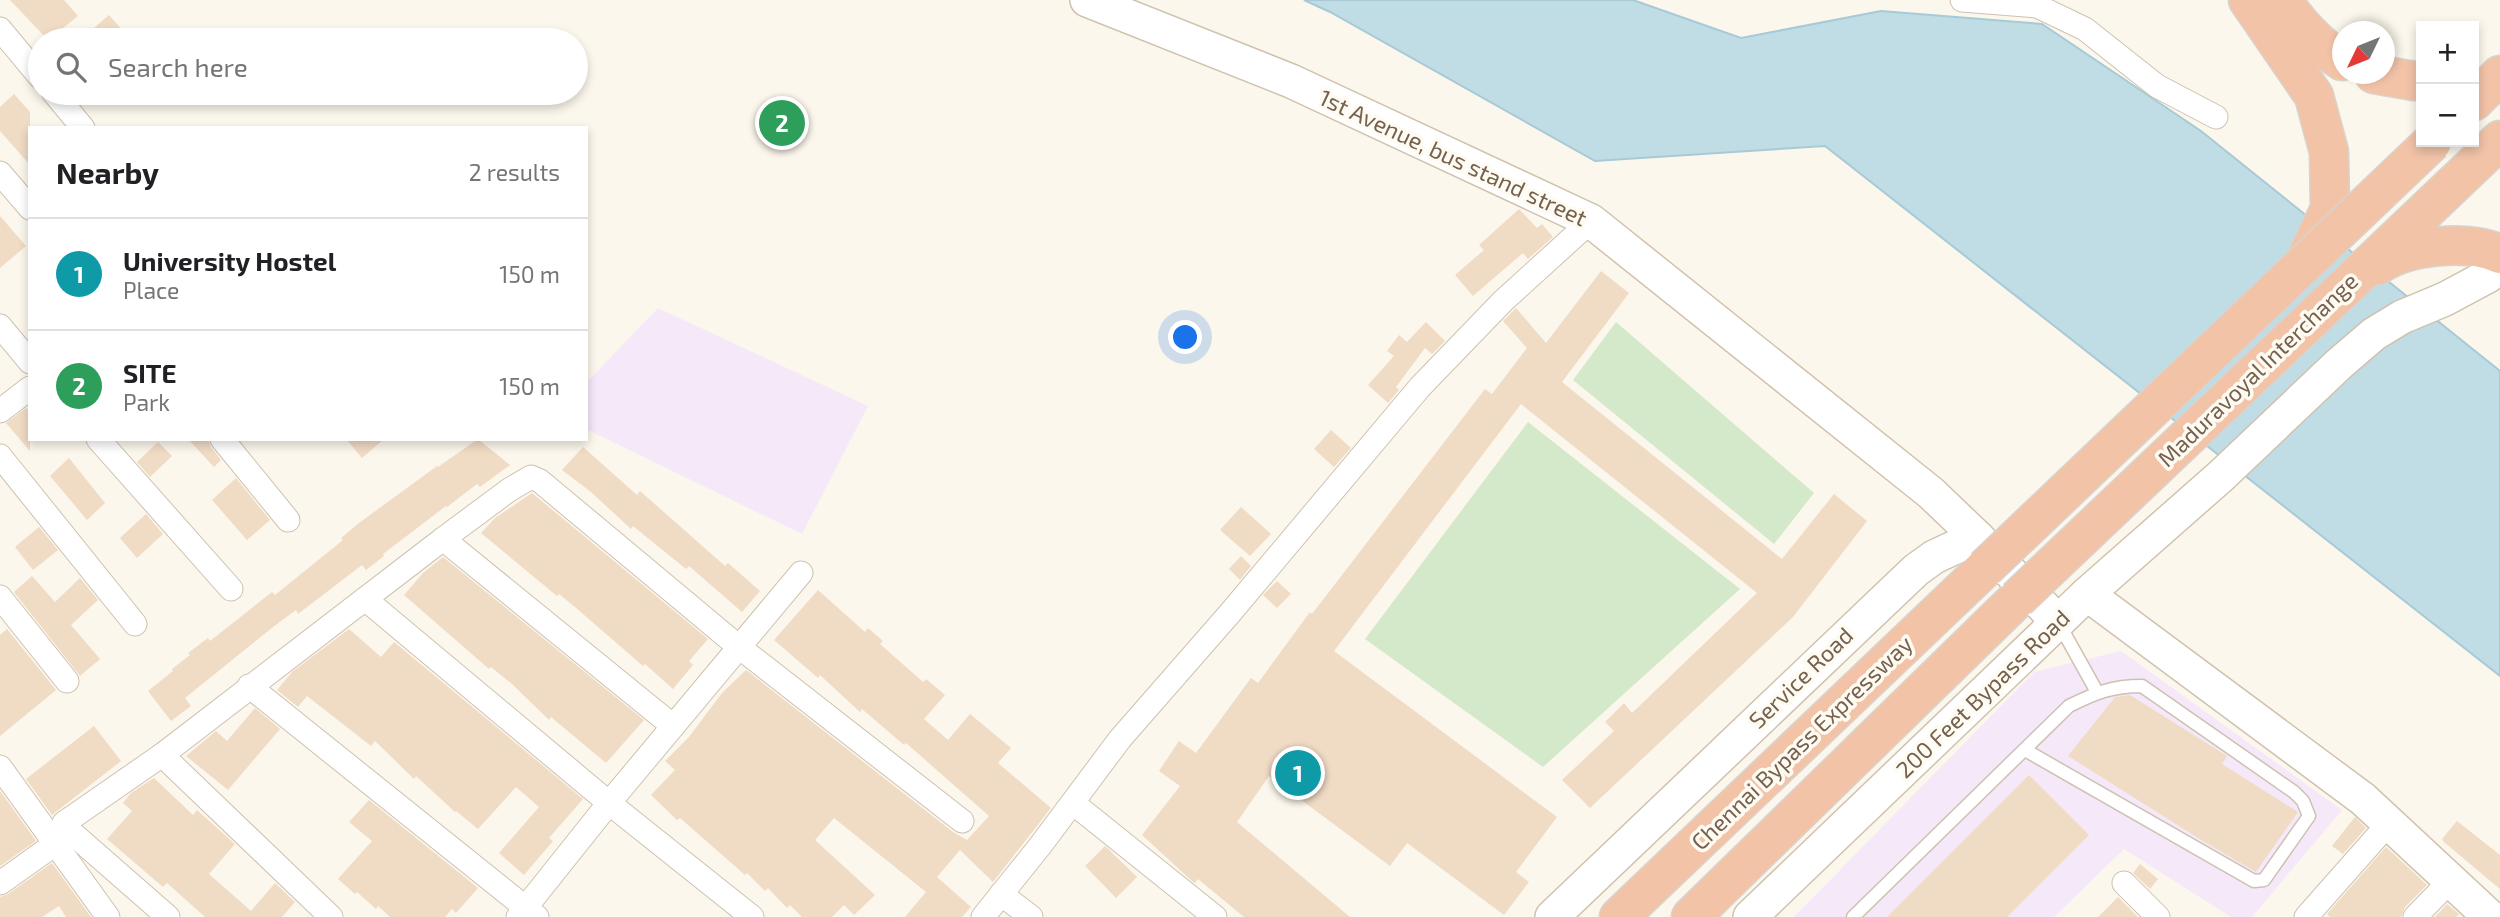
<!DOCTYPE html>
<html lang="en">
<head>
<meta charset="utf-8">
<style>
  :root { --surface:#fff; --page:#f6f6f6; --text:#202124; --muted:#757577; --line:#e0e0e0; --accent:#754e3c }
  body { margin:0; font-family:"Exo 2",sans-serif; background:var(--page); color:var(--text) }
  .controls { position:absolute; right:21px; top:21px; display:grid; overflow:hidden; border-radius:0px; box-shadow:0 4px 10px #0003 }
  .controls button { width:63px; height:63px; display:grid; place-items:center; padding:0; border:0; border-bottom:2px solid var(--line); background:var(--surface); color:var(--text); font:35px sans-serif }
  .compass { position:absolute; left:2332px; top:21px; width:63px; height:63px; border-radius:50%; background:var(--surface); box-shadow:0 4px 10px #0003; rotate:227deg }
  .you { position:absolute; left:1186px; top:338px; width:24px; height:24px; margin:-18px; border:5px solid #fff; border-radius:50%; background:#1a73e8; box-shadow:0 0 0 10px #1a73e833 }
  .badge { display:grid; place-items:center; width:46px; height:46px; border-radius:50%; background:var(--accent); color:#fff; font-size:23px; font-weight:700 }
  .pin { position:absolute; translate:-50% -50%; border:4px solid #fff; box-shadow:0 2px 7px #0006 }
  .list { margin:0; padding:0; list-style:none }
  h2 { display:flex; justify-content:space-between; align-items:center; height:91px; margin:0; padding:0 28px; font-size:30px }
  h2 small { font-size:23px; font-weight:400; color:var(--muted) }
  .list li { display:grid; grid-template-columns:46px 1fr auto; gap:21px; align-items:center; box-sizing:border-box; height:112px; padding:0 28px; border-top:2px solid var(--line) }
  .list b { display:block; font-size:26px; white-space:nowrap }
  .list p { margin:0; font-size:23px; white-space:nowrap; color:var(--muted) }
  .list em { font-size:23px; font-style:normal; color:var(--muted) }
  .icon { flex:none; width:38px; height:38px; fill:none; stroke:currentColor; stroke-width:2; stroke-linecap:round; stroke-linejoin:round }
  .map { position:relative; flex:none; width:2500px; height:917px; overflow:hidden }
  .search { position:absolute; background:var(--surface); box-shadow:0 4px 10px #0003; left:28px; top:28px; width:560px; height:77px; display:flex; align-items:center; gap:18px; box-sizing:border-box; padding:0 24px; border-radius:38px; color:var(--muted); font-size:26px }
  .panel { position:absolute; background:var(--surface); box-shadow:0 4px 10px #0003; left:28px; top:126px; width:560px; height:315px; border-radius:0px }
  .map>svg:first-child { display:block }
</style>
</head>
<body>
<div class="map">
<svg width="2500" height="917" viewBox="0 0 2500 917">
  <rect width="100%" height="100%" fill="#fcf7ec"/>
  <g fill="#f4e8f9">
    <path d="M658 308 868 406 802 534 586 429V383Z"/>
    <path d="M2121 651 2342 810 2252 917H2231L2124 849 2054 917H1794L2034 672Z"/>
  </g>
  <g fill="#d3e9ca">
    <path d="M1616 322 1814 493 1774 544 1573 380Z"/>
    <path d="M1528 422 1740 589 1543 767 1365 639Z"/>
  </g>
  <path fill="#c0dce5" stroke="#a7cad6" stroke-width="2" d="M1304 0H1633L1741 38 1881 11 2042 24 2201 131 2500 371V676L1825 146 1595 161 1330 12Z"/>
  <g fill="#f0dbc5">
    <path d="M10 0H64L78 16 48 40Z"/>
    <path d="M109 15 124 32 114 40H80Z"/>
    <path d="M14 94 30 112V165L0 131V107Z"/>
    <path d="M1519 209 1537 228 1542 224 1553 237 1528 259 1523 253 1473 296 1455 275 1484 250 1479 245Z"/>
    <path d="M0 216 26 246 0 268Z"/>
    <path d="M1601 271 1629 293 1562 382 1782 559 1834 494 1867 521 1793 617 1590 808 1562 780 1614 731 1605 722 1624 703 1632 713 1757 593 1521 404 1334 651 1557 817 1516 872 1529 882 1504 915 1407 843 1390 866 1269 776 1237 822 1350 917H1244L1198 879 1195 883 1193 882 1142 835 1180 786 1159 771 1179 741 1196 753 1251 678 1258 683 1310 612 1312 614 1485 389 1492 394 1527 348 1503 321 1516 308 1546 343Z"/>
    <path d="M1426 322 1445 341 1432 354 1425 348 1396 387 1399 390 1388 403 1368 385 1394 356 1387 351 1399 335 1407 342Z"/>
    <path d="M26 408 30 412V451L6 423Z"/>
    <path d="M1331 430 1351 448 1334 467 1314 449Z"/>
    <path d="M188 439H208L211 447 221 460 214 467Z"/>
    <path d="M346 439H384L362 458Z"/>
    <path d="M478 439 510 465 480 487 477 484 447 507 446 506 383 554 384 556 366 570 362 565 298 614 296 610 273 627 185 698 191 706 171 721 148 691 173 671 172 669 190 655 188 653 208 638 210 641 272 592 275 595 343 540 341 538 359 523 437 466 438 467Z"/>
    <path d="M158 442 172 456 150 477 137 462Z"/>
    <path d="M583 447 637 495 640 491 725 566 728 563 760 591 742 612 689 566 686 569 633 526 631 529 591 492 562 470Z"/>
    <path d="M69 458 105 503 87 520 50 476Z"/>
    <path d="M236 478 270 520 247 540 212 500Z"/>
    <path d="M532 493 708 639 689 661 693 665 673 689 645 664 643 666 575 607 559 594 557 596 481 533 495 518Z"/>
    <path d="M1241 507 1271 534 1250 556 1220 530Z"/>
    <path d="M146 514 163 534 137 558 120 538Z"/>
    <path d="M39 527 58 550 33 570 15 547Z"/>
    <path d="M1241 556 1251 566 1240 580 1229 569Z"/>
    <path d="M443 557 644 720 606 763 551 717 549 720 512 684 491 667 489 669 404 595 423 573Z"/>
    <path d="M32 576 55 602 80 578 98 600 71 625 100 659 80 676 14 592Z"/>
    <path d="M1277 581 1291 594 1277 608 1263 595Z"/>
    <path d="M818 590 865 632 868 628 883 641 880 644 923 682 926 679 945 695 924 719 948 740 970 714 1011 748 998 763 1051 808 993 882 960 850 937 877 971 907 962 917H905L926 892 834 818 815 840 875 895 854 915 844 905 832 917H802L790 905 787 908 768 888 765 891 747 873 745 875 680 818 677 820 651 795 675 770 665 761 689 737 722 693 746 670 953 832 967 840 989 816 906 743 904 745 862 709 860 712 820 675 818 678 774 640Z"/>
    <path d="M7 629 56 690 0 736V635Z"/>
    <path d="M349 629 381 657 394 642 583 799 549 838 553 841 524 875 499 853 539 807 516 787 478 829 456 811 455 812 416 776 414 779 375 741 371 746 307 696 298 707 277 690 292 672Z"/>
    <path d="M2130 695 2227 756 2222 764 2298 812 2256 872 2206 843 2068 756 2115 697Z"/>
    <path d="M255 708 280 729 228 790 186 756 216 731 227 741Z"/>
    <path d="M94 726 121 761 52 815 26 779Z"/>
    <path d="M2029 775 2089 835 2007 917H1887Z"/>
    <path d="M154 778 193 815 197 810 235 844 209 874 251 911 275 883 295 902 282 917H205L167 883 163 887 107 839 132 811 123 803 131 793Z"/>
    <path d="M0 791 36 841 0 866Z"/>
    <path d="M369 800 478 888 456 913 452 909 445 917H390L378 906 376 909 357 892 355 894 338 879 372 841 349 822Z"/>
    <path d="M2355 817 2366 828 2343 854 2332 846Z"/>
    <path d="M2457 821 2500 855V889L2444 842 2442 839Z"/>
    <path d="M1105 846 1137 877 1116 898 1085 866Z"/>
    <path d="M2386 847 2427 885 2405 907 2401 917H2330L2327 914Z"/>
    <path d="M52 863 91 917H66L59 906 42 917H0V897L8 894Z"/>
    <path d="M2140 864 2158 879 2150 889 2133 873Z"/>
    <path d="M2118 897 2138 917H2098Z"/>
    <path d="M2447 904 2459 914 2456 917H2435Z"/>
  </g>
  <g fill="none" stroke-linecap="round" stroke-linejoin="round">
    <g stroke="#cec1b1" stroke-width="15">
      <g id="lane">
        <path d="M2058 622 2097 692"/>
        <path d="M1853 917 2069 706C2095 693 2112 686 2142 686L2294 792 2303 801 2309 816 2264 880 2254 881 2025 750"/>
      </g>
    </g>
    <g stroke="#cec1b1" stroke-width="25">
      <g id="street">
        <path d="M1962 0 2037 6 2085 29 2157 86 2216 117"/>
        <path d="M0 29 40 77"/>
        <path d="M54 93 83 128"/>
        <path d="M0 173 30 208"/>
        <path d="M0 326 30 362"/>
        <path d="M0 411 30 388"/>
        <path d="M98 439 231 589"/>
        <path d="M222 439 288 520"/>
        <path d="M0 456 135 624"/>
        <path d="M443 539 509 490 531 477 540 481 739 647 962 821"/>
        <path d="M0 597 67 681"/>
        <path d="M365 599 609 803 752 917"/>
        <path d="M249 686 537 917"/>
        <path d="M162 755 64 823V826L168 917"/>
        <path d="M0 767 108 917"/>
        <path d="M1073 803 1215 917"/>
        <path d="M0 883 55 844"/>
        <path d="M2124 883 2158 917"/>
        <path d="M1001 894 1031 917"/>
        <path d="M331 917 162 755 443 539 673 726"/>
        <path d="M518 917 609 803 801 573"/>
        <path d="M983 917 1040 846 1120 739 1231 612 1420 387 1503 301 1591 221"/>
        <path d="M2306 917 2389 823"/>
        <path d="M2415 917 2452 879"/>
      </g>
    </g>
    <g stroke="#d0c2af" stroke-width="36">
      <g id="secondary">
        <path d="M1087 0 1291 81 1591 221 1931 493 1977 537 2058 622"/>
        <path d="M2087 594 2363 799 2490 917"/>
        <path d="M1552 917 1916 570 1934 557 1977 537"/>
        <path d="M1750 917 2087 594 2221 476 2339 364 2374 334 2402 317 2445 299 2488 276 2500 260"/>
      </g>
    </g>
    <g stroke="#d9d3ce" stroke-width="41">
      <g id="highway">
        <path d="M2248 0 2314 96 2329 152 2330 209 2303 265"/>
        <path d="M2282 0C2300 26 2317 44 2342 61"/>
        <path d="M2374 74 2414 81 2421 80"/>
        <path d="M2474 101 2500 75"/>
        <path d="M2378 265C2408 245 2467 239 2500 254"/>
        <path d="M2337 295 2500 140"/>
        <path d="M1619 917 1985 568"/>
        <path d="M1691 917 2017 599"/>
      </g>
    </g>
    <use href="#lane" stroke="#fff" stroke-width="12"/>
    <use href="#street" stroke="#fff" stroke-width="23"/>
    <use href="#secondary" stroke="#fff" stroke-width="33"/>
    <use href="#highway" stroke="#f2c3a7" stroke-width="38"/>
    <g stroke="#d9d3ce" stroke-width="41" stroke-linecap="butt">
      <g id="highway-bridge">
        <path d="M1985 568 2432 142"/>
        <path d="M2017 599 2337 295"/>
      </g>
    </g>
    <use href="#highway-bridge" stroke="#f2c3a7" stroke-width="38"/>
  </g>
  <g text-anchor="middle" stroke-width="7" stroke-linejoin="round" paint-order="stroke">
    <g font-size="23" fill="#76614f" stroke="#fefbf2">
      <text transform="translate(1453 158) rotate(25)" y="8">1st Avenue, bus stand street</text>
      <text transform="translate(2258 370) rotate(-44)" y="8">Maduravoyal Interchange</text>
      <text transform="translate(1801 678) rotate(-44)" y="8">Service Road</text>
      <text transform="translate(1983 694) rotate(-44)" y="8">200 Feet Bypass Road</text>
      <text transform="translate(1802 743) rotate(-44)" y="8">Chennai Bypass Expressway</text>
    </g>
  </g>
</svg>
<div class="controls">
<button>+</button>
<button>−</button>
</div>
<svg class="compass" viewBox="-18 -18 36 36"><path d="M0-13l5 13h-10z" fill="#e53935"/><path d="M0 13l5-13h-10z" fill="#757577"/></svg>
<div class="you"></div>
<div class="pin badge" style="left:1298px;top:773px;background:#0f9aa8">1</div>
<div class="pin badge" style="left:782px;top:123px;background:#2e9e5b">2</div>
<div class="search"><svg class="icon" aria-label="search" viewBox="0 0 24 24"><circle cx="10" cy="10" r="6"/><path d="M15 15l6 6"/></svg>Search here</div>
<section class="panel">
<h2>Nearby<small>2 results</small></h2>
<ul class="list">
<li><span class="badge" style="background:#0f9aa8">1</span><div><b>University Hostel</b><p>Place</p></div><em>150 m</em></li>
<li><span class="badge" style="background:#2e9e5b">2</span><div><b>SITE</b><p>Park</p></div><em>150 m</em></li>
</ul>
</section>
</div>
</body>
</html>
